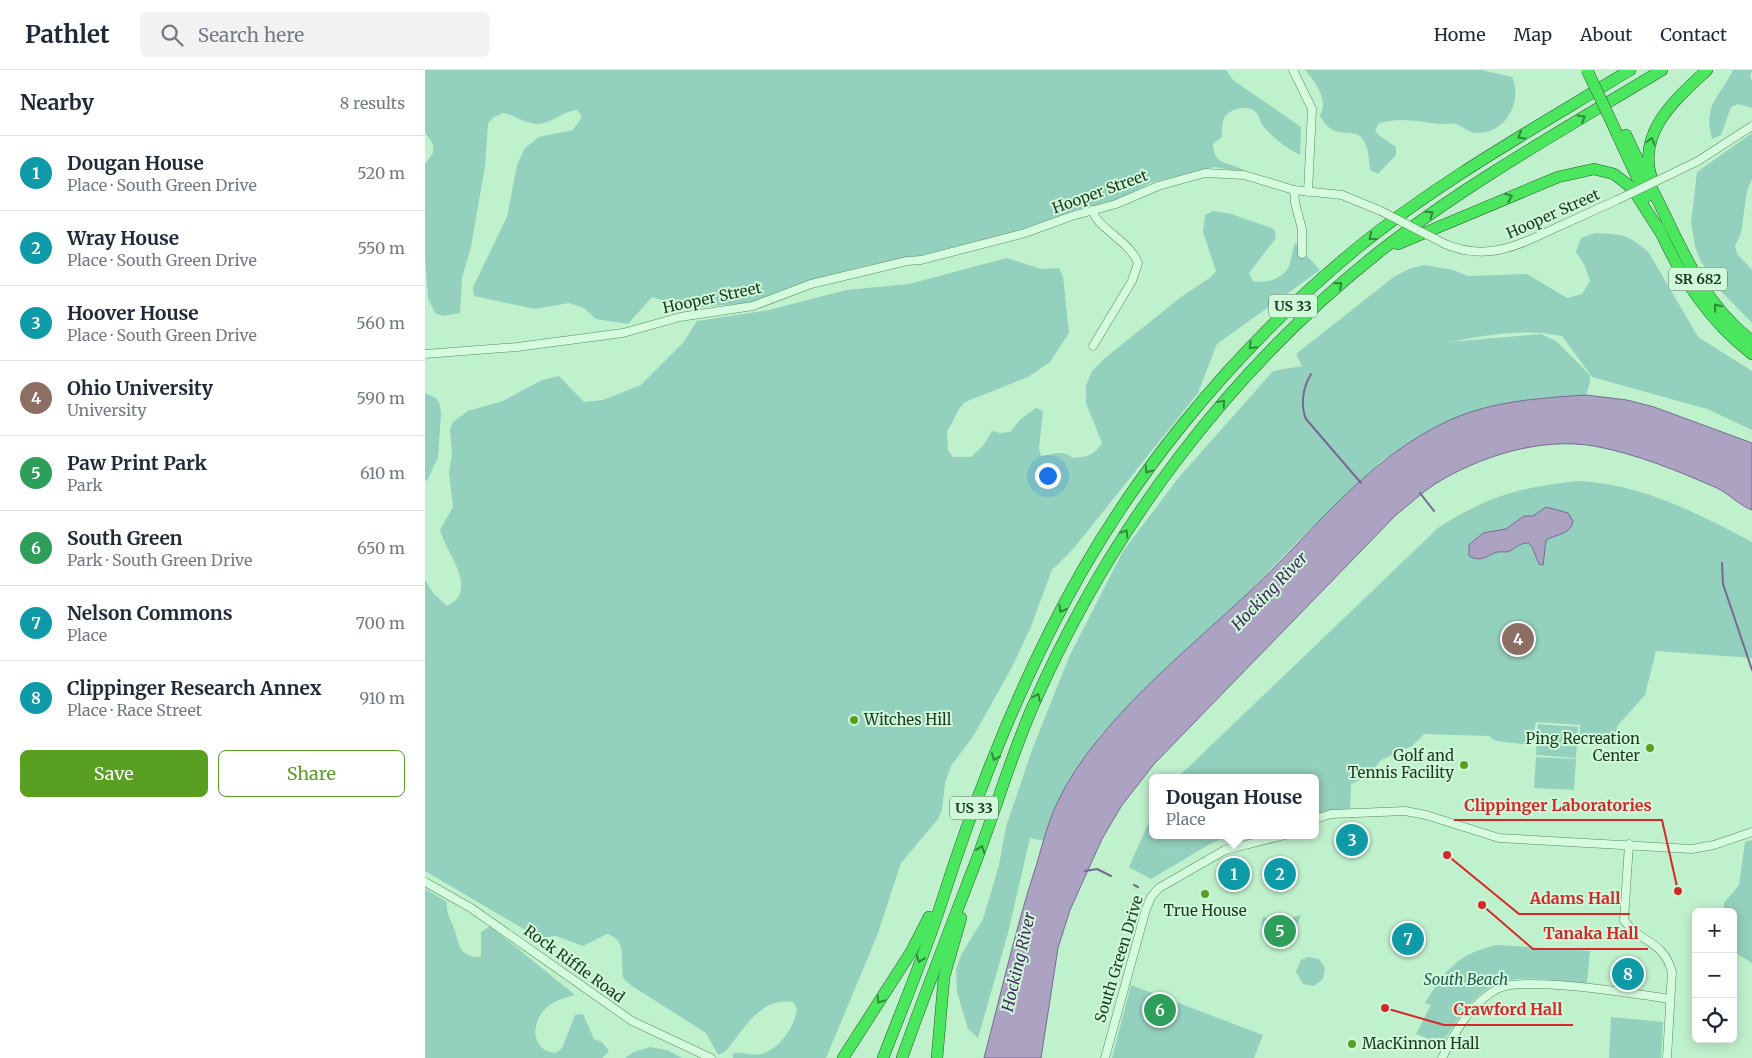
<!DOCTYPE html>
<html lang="en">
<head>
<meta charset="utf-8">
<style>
  :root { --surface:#fff; --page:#f2f2f3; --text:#1f2937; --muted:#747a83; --line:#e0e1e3; --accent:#599f22 }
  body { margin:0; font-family:Merriweather,serif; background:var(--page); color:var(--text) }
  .controls { position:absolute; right:15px; bottom:15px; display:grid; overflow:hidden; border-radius:8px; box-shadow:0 2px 12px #0003 }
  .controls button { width:45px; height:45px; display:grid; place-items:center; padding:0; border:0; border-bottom:1px solid var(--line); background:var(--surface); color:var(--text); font:25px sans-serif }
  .you { position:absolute; left:622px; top:405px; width:18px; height:18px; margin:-12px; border:4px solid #fff; border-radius:50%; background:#1a73e8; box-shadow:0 0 0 8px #1a73e833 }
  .badge { display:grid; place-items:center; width:32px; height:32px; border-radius:50%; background:var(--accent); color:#fff; font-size:16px; font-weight:700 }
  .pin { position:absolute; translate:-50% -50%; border:2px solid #fff; box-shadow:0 1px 5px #0006 }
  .popup { position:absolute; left:724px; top:704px; width:170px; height:65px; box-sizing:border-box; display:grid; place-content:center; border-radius:8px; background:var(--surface); filter:drop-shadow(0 1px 4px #0005); font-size:16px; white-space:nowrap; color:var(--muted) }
  .popup b { font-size:19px; color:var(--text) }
  .popup::after { content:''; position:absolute; left:50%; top:100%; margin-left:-10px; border:10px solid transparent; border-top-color:var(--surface) }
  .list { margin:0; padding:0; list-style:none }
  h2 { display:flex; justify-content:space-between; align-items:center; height:65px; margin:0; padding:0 20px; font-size:21px }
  h2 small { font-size:16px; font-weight:400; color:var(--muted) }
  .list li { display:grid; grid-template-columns:32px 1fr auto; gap:15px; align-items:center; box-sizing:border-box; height:75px; padding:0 20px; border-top:1px solid var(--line) }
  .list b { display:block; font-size:19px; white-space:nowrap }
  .list p { margin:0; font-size:16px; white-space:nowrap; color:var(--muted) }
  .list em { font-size:16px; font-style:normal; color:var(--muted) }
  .actions { display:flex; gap:10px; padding:15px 20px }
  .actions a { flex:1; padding:11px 0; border:1px solid var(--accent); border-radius:8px; text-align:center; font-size:18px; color:var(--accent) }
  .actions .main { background:var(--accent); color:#fff }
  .icon { flex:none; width:28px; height:28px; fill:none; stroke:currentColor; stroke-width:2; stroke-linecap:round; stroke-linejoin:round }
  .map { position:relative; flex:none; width:1327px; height:988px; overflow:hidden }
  header { display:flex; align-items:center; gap:30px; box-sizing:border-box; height:70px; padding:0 25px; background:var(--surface); border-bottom:1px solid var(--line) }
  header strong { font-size:24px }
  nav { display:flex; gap:28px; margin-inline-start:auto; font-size:18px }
  .search { width:350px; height:45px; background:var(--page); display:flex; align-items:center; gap:12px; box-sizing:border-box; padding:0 18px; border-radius:8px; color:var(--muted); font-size:19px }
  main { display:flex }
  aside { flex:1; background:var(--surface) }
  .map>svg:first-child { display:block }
</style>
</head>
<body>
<header>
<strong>Pathlet</strong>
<div class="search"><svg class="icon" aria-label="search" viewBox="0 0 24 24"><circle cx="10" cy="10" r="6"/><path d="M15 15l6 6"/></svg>Search here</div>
<nav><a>Home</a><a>Map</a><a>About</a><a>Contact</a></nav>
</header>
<main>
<aside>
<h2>Nearby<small>8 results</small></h2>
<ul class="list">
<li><span class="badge" style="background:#0f9aa8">1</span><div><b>Dougan House</b><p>Place · South Green Drive</p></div><em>520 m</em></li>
<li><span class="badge" style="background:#0f9aa8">2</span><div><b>Wray House</b><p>Place · South Green Drive</p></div><em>550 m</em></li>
<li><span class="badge" style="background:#0f9aa8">3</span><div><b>Hoover House</b><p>Place · South Green Drive</p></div><em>560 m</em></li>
<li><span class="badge" style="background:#8d6e63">4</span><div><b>Ohio University</b><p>University</p></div><em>590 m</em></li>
<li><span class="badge" style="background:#2e9e5b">5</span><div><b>Paw Print Park</b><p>Park</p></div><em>610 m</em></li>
<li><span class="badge" style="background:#2e9e5b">6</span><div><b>South Green</b><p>Park · South Green Drive</p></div><em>650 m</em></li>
<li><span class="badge" style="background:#0f9aa8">7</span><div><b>Nelson Commons</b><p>Place</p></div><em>700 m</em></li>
<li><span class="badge" style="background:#0f9aa8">8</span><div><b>Clippinger Research Annex</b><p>Place · Race Street</p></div><em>910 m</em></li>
</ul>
<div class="actions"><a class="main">Save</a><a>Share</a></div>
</aside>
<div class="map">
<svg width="1327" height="988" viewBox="0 0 1327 988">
  <rect width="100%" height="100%" fill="#c0f1cd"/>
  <g fill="#93d0bd">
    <path d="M0 0H801L808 10 876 57 875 85C861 78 849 69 838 56 834 51 835 44 828 40 818 35 801 40 798 51 797 56 797 62 797 67L788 74C790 99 804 89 821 102L789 97 725 113 688 132 650 140 572 168 508 183 444 195 394 208 324 233 263 238 227 227 203 254 171 249 159 238 144 233 110 239 49 226 48 217 82 147 92 95 100 78 114 67 148 60 157 47 152 40C137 41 127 54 112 54 101 54 89 45 78 43L69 47 63 53 60 96 46 177 37 208 35 243 18 246 10 243 3 228 0 186V94L8 83V74L0 62Z"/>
    <path d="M880 0H1056L1087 7C1098 30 1082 62 1054 63 1045 64 1038 56 1030 54 1025 53 1019 54 1014 54 993 51 975 47 954 53L950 61 956 67 971 77V85L953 104 945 100C942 37 915 83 895 46 904 30 891 13 880 0Z"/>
    <path d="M1308 0H1327L1325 7 1327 11V38L1313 34 1306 37 1296 65 1287 69C1278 33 1294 29 1308 0Z"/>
    <path d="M1327 63V109L1322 121 1316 163 1310 176 1312 184 1327 200V253L1294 219 1275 190 1270 176 1266 152 1272 102Z"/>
    <path d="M788 141 806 144 849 159 851 168 824 203 828 211C841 214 858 209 864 196 867 189 867 180 870 173L895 200 792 274 773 323 649 478 627 500 605 559 586 599 549 665 526 696 520 713 517 740 513 749 476 793 452 866 401 988H308V983C317 982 327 986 336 984 354 980 370 956 372 939L368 932C335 927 319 959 301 981L293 985 281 963 207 916 198 908C195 891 203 870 182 864L158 876 131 866 114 868 0 801V510L8 523 22 536C55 520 21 483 15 460L28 437 24 403 27 384 25 360 28 352 43 341 78 331 117 310 134 306 159 332 178 330 216 315 258 273 272 251 344 240 421 220 484 214 582 188 616 199 634 198 638 206 644 263 625 292 603 307 540 332 534 339 522 362 523 380 528 387H546L558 376 567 361 575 363 585 362 596 349 611 338 618 341 614 378 616 386C629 385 637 379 648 388 661 387 670 385 677 373L661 333V316L667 301 680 288 756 227 786 207 791 201 778 162 780 145Z"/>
    <path d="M1170 163C1198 165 1202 163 1224 183L1273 267 1327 301V360L1282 339 1167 307 1137 266C1098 258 1062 265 1024 272L1116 264 1131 271 1165 305V313L1161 325 1113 328 1025 350 990 369 957 391 873 471 822 524 751 589 675 666 634 729 619 771 605 768 583 863 553 968 543 959 532 922 531 900 536 885 558 849 574 795 581 757 607 680 644 587 698 481 755 406 848 301 877 296 871 284 970 206 984 199 999 195 1028 200 1043 206 1102 204 1142 228 1157 224 1165 211 1160 196 1151 182 1156 168Z"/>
    <path d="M0 323 11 328 15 335 16 344 13 387 2 411 0 410Z"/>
    <path d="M1154 411C1217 414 1272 443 1327 472V588L1231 581 1220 625 1193 655 1189 668 1155 665V655L1111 652 1106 675 1071 671 1064 666 999 664 987 676 956 690 944 706 926 714 925 740 898 742 890 745V708H752L1013 458C1060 427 1099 416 1154 411Z"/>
    <path d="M1113 654 1153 657 1151 688 1111 685Z"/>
    <path d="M1111 687 1151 689 1149 720 1109 718Z"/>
    <path d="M728 743V765H807L785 774 726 809 704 797Z"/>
    <path d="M1327 770V893L1308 881V842H1299V833L1314 815 1320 772Z"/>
    <path d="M0 819 22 832C21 844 25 848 29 858 35 875 33 887 56 887V862L65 856 150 925C140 928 128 931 121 938 105 954 106 981 131 983L137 978 150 945 158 944 169 969 177 972 184 981 177 988H0Z"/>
    <path d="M876 845 865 874 853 877C841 872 835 860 838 847L857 850Z"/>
    <path d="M1072 875 1165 881 1162 914C1080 905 1063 898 1017 974L991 964 1006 935 1000 933C1021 899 1032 884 1072 875Z"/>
    <path d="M883 887 894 889 900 898 898 909 889 916 878 914 871 902 876 890Z"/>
    <path d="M706 915 838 965 829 988H687Z"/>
    <path d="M1186 947 1238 952 1236 988H1184Z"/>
    <path d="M225 977 242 980 257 988H200L209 982Z"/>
  </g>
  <g fill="#aca3c3" stroke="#766a91">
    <path d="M1161 325 1202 330 1229 337 1327 373V440C1314 435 1304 424 1292 418 1253 401 1212 384 1169 376 1116 367 1055 386 1010 414 996 423 984 435 971 445L730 693 697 735 677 769 645 840 633 878 616 988H559C576 923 591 857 612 793 618 772 624 749 634 729 672 652 759 583 821 525 887 464 941 388 1025 350 1067 331 1115 328 1161 325Z"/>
    <path d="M1121 437 1143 443 1148 451C1146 465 1131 464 1121 470L1118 495 1114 494 1107 477 1103 473C1095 473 1092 477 1085 481 1081 483 1078 481 1073 482 1064 483 1057 494 1044 486V475L1058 463 1081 459 1099 446H1108Z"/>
  </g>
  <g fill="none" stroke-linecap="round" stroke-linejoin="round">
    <g stroke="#766a91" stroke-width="2">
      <path d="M886 304C878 317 875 335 881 349L936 413"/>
      <path d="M995 423 1009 441"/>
      <path d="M1297 493 1298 514 1327 600"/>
      <path d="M660 801 672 799 686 806"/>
      <path d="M709 815 713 817"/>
    </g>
    <g stroke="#578b5c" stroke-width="9">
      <g id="minor">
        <path d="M868 0 887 39 883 122"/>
        <path d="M1242 106 1273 91 1327 56"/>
        <path d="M869 120 870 133 877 159V184"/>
        <path d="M668 140C669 156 705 171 713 193L707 211 668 276"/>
        <path d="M1020 174C1060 191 1090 177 1126 160 1148 150 1170 140 1192 130"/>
        <path d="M0 284 92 277 198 263 255 247 328 236 386 214 482 191 496 190 600 163 647 146 691 134 733 116 780 103 819 105 869 120 917 125 956 141"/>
        <path d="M890 749 906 744 980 741 1001 745 1074 768 1267 779 1289 775 1327 762"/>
        <path d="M1204 774 1199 850C1214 873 1238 869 1247 902L1242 988"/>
        <path d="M0 812 46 838 207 951 286 988"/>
        <path d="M680 988 721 839 726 827 734 818 800 780 860 765"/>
        <path d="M1017 988C1030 962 1046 932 1074 918 1101 906 1211 924 1245 929"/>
      </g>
    </g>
    <g stroke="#2b592d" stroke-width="12">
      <g id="highway">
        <path d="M1187 53 1221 127"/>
        <path d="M1201 65C1212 89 1224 113 1236 137 1260 187 1282 237 1327 271"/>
        <path d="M1227 110C1211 62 1251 29 1282 0"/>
        <path d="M1233 156C1255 206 1283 250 1327 284"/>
        <path d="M973 174 1133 107 1169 99 1189 104 1207 118 1236 163"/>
        <path d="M418 988 486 882 504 847"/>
        <path d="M458 988C478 936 500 884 517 831 546 740 581 649 624 563 697 415 804 284 931 179 1016 110 1112 57 1205 0"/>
        <path d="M477 988C500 923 525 859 550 794 570 742 585 688 608 636 685 460 803 302 954 182 1042 113 1141 58 1237 0"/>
        <path d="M512 988 519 907 536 848"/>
      </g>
    </g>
    <use href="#minor" stroke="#d4fbde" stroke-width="8"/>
    <use href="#highway" stroke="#4ae75e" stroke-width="11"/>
    <g stroke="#578b5c" stroke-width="9" stroke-linecap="butt">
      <g id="minor-bridge">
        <path d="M1192 130 1242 106"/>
        <path d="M956 141 1020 174"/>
      </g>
    </g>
    <g stroke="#2b592d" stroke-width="12" stroke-linecap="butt">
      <path id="highway-bridge" d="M1162 0 1187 53"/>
    </g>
    <use href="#minor-bridge" stroke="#d4fbde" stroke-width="8"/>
    <use href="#highway-bridge" stroke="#4ae75e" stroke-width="11"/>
  </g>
  <defs><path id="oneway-chevron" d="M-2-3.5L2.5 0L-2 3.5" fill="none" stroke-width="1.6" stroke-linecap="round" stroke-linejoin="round" transform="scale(1.25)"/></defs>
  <g stroke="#31883b">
    <use href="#oneway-chevron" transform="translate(1157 48) rotate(-31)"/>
    <use href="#oneway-chevron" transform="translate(1096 66) rotate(149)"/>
    <use href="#oneway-chevron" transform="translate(1226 71) rotate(-75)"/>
    <use href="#oneway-chevron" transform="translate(1084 127) rotate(-22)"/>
    <use href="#oneway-chevron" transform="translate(1005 144) rotate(-35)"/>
    <use href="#oneway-chevron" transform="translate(947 167) rotate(142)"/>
    <use href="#oneway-chevron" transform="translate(914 215) rotate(-41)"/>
    <use href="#oneway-chevron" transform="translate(1292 237) rotate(-129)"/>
    <use href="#oneway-chevron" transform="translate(827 276) rotate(134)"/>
    <use href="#oneway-chevron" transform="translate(797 333) rotate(-49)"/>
    <use href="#oneway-chevron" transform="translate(723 400) rotate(125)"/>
    <use href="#oneway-chevron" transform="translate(700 463) rotate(-57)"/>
    <use href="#oneway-chevron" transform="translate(637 539) rotate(119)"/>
    <use href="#oneway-chevron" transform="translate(612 627) rotate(-65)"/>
    <use href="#oneway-chevron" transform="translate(570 687) rotate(112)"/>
    <use href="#oneway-chevron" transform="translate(556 779) rotate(-70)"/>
    <use href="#oneway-chevron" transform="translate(495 889) rotate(110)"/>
    <use href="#oneway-chevron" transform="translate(455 930) rotate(122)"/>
  </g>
  <g fill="#599f22" stroke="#d0f8db" stroke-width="2">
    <circle cx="429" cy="650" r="5"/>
    <circle cx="1225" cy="678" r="5"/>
    <circle cx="1039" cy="695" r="5"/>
    <circle cx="780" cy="824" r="5"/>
    <circle cx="927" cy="974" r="5"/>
  </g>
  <g text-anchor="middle" stroke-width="4" stroke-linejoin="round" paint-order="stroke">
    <g fill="#d0f8db" stroke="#527357" stroke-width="1">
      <rect x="1244" y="197.5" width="58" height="23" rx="4"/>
      <rect x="844" y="224.5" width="48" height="23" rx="4"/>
      <rect x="525" y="726.5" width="48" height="23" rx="4"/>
    </g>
    <g font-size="14" font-weight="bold" fill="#1c3a1e">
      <text x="1273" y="214">SR 682</text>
      <text x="868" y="241">US 33</text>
      <text x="549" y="743">US 33</text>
    </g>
    <g font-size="15" fill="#1c3a1e" stroke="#d0f8db">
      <text transform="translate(675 122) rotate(-20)" y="5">Hooper Street</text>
      <text transform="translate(1128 144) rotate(-24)" y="5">Hooper Street</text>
      <text transform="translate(287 228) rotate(-12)" y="5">Hooper Street</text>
      <text transform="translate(694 889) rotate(-73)" y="5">South Green Drive</text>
      <text transform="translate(149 894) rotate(36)" y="5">Rock Riffle Road</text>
    </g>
    <g font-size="15" fill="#1c3a1e" stroke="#d0f8db" text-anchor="start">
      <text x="439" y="655">Witches Hill</text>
      <text x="1215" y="674" text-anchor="end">Ping Recreation<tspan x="1215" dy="17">Center</tspan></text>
      <text x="1029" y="691" text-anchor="end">Golf and<tspan x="1029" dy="17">Tennis Facility</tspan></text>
      <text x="780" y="846" text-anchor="middle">True House</text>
      <text x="937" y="979">MacKinnon Hall</text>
    </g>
    <g font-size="15" font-style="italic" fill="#21584e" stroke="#d0f8db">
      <text x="1041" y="915">South Beach</text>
    </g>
    <g font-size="16" font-style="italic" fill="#432a5b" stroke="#d0f8db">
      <text transform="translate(844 521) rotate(-46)" y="6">Hocking River</text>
      <text transform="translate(593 892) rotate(-77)" y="6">Hocking River</text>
    </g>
  </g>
  <path fill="none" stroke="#d62828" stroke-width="2" d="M1253 821L1237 750H1029M1022 785L1094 844H1205M1057 835L1108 879H1223M960 938L1019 955H1148"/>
  <g fill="#d62828" stroke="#d0f8db" stroke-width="2">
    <circle cx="1253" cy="821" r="5"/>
    <circle cx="1022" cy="785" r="5"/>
    <circle cx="1057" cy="835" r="5"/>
    <circle cx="960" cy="938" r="5"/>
  </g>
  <g font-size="16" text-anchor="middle" font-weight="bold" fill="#d62828" stroke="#d0f8db" stroke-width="4" stroke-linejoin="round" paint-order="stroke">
    <text x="1133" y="741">Clippinger Laboratories</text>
    <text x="1150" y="834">Adams Hall</text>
    <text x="1166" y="869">Tanaka Hall</text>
    <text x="1083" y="945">Crawford Hall</text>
  </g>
</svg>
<div class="controls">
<button>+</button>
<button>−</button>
<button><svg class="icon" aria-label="locate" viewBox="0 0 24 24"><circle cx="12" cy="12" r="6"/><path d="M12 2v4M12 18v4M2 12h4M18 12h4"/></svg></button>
</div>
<div class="you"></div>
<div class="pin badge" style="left:809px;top:804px;background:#0f9aa8">1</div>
<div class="popup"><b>Dougan House</b>Place</div>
<div class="pin badge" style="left:855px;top:804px;background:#0f9aa8">2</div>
<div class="pin badge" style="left:927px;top:770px;background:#0f9aa8">3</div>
<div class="pin badge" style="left:1093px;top:569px;background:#8d6e63">4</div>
<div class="pin badge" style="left:855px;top:861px;background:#2e9e5b">5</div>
<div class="pin badge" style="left:735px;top:940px;background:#2e9e5b">6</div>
<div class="pin badge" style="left:983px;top:869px;background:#0f9aa8">7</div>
<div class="pin badge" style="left:1203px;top:904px;background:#0f9aa8">8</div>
</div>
</main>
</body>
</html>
